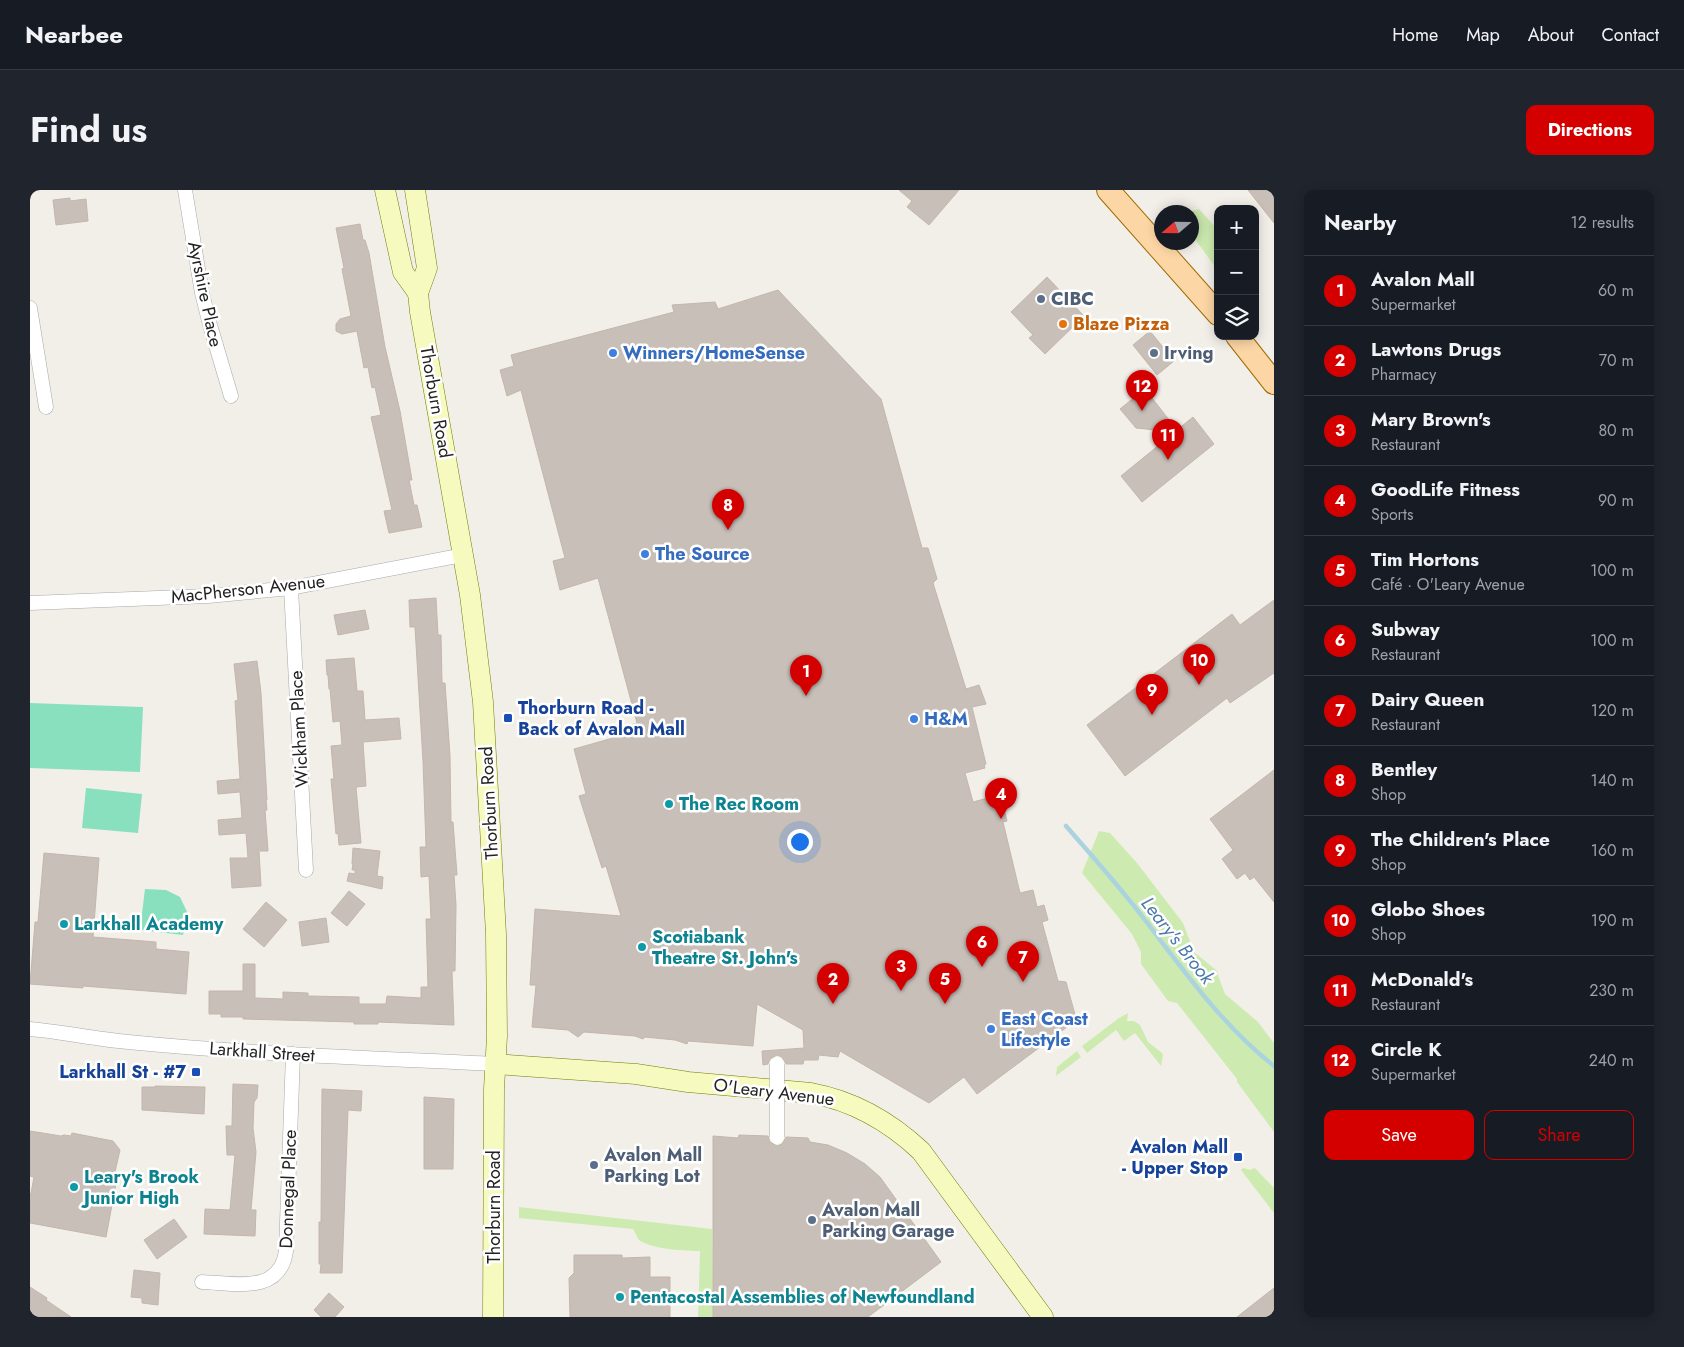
<!DOCTYPE html>
<html lang="en">
<head>
<meta charset="utf-8">
<style>
  :root { --surface:#171b24; --page:#20242c; --text:#f1f3f6; --muted:#9ea1a6; --line:#363941; --accent:#d40000 }
  body { margin:0; font-family:Jost,sans-serif; background:var(--page); color:var(--text) }
  .controls { position:absolute; right:15px; top:15px; display:grid; overflow:hidden; border-radius:10px; box-shadow:0 2px 12px #0003 }
  .controls button { width:45px; height:45px; display:grid; place-items:center; padding:0; border:0; border-bottom:1px solid var(--line); background:var(--surface); color:var(--text); font:25px sans-serif }
  .compass { position:absolute; left:1124px; top:15px; width:45px; height:45px; border-radius:50%; background:var(--surface); box-shadow:0 2px 12px #0003; rotate:250deg }
  .you { position:absolute; left:769px; top:651px; width:18px; height:18px; margin:-12px; border:4px solid #fff; border-radius:50%; background:#1a73e8; box-shadow:0 0 0 8px #1a73e833 }
  .badge { display:grid; place-items:center; width:32px; height:32px; border-radius:50%; background:var(--accent); color:#fff; font-size:16px; font-weight:700 }
  .pin { position:absolute; translate:-50% -41px; filter:drop-shadow(0 1px 2px #0008) }
  .pin::after { content:''; position:absolute; top:26px; width:18px; height:15px; background:inherit; clip-path:polygon(0 0,100% 0,50% 100%) }
  .list { margin:0; padding:0; list-style:none }
  h2 { display:flex; justify-content:space-between; align-items:center; height:65px; margin:0; padding:0 20px; font-size:21px }
  h2 small { font-size:16px; font-weight:400; color:var(--muted) }
  .list li { display:grid; grid-template-columns:32px 1fr auto; gap:15px; align-items:center; box-sizing:border-box; height:70px; padding:0 20px; border-top:1px solid var(--line) }
  .list b { display:block; font-size:19px; white-space:nowrap }
  .list p { margin:0; font-size:16px; white-space:nowrap; color:var(--muted) }
  .list em { font-size:16px; font-style:normal; color:var(--muted) }
  .actions { display:flex; gap:10px; padding:15px 20px }
  .actions a { flex:1; padding:11px 0; border:1px solid var(--accent); border-radius:10px; text-align:center; font-size:18px; color:var(--accent) }
  .actions .main { background:var(--accent); color:#fff }
  .icon { flex:none; width:28px; height:28px; fill:none; stroke:currentColor; stroke-width:2; stroke-linecap:round; stroke-linejoin:round }
  .map { position:relative; flex:none; width:1244px; height:1127px; overflow:hidden; border-radius:10px }
  header { display:flex; align-items:center; gap:30px; box-sizing:border-box; height:70px; padding:0 25px; background:var(--surface); border-bottom:1px solid var(--line) }
  header strong { font-size:24px }
  nav { display:flex; gap:28px; margin-inline-start:auto; font-size:18px }
  .intro { display:flex; align-items:center; justify-content:space-between; box-sizing:border-box; height:120px; padding:0 30px }
  h1 { margin:0; font-size:35px }
  .button { padding:12px 22px; border-radius:10px; background:var(--accent); color:#fff; font-size:18px; font-weight:700 }
  main { display:flex; gap:30px; padding:0 30px }
  aside { flex:1; background:var(--surface); border-radius:10px; box-shadow:0 2px 12px #0003 }
  .map>svg:first-child { display:block }
</style>
</head>
<body>
<header>
<strong>Nearbee</strong>
<nav><a>Home</a><a>Map</a><a>About</a><a>Contact</a></nav>
</header>
<div class="intro"><h1>Find us</h1><a class="button">Directions</a></div>
<main>
<div class="map">
<svg width="1244" height="1127" viewBox="0 0 1244 1127">
  <rect width="100%" height="100%" fill="#f2efe9"/>
  <g fill="#cdebb0">
    <path d="M1169 19 1188 40V81L1162 45V22H1158Z"/>
    <path d="M1069 641 1080 643 1107 673 1153 733 1164 762 1186 780 1195 804 1228 832 1244 853V942L1207 892V889L1147 813 1138 811 1111 774V762L1102 744 1052 683Z"/>
    <path d="M1098 823 1097 831H1104L1110 835 1118 852 1132 863 1133 866 1131 876 1105 843 1094 851 1086 840 1057 863 1052 856 1089 828Z"/>
    <path d="M1047 861 1051 867 1026 886 1027 877Z"/>
    <path d="M1213 978 1220 980 1225 978 1244 998V1023L1211 980Z"/>
    <path d="M489 1017 682 1039 683 1127H668L670 1061C656 1061 620 1059 609 1050 607 1047 605 1042 603 1039L489 1028Z"/>
  </g>
  <g fill="#88e0be">
    <path d="M0 513 113 517 110 582 0 578Z"/>
    <path d="M56 598 112 604 108 643 52 638Z"/>
    <path d="M115 699 136 700 150 707 158 724 153 745 110 740Z"/>
  </g>
  <g fill="none" stroke-linecap="round" stroke-linejoin="round">
    <path stroke="#aad3df" stroke-width="4.5" d="M1036 636C1063 667 1090 697 1115 730 1155 782 1192 835 1244 876"/>
  </g>
  <g fill="#c7bfb8" stroke="#c4b6ab">
    <path d="M869 0H929L899 35 877 17 882 11Z"/>
    <path d="M1218 0H1244V33Z"/>
    <path d="M40 8V11L56 9 58 31 26 35 23 10Z"/>
    <path d="M330 34 333 50H335L339 63 355 157 370 221 382 290H379L384 315H387L392 337 359 343 354 321 362 320 341 227 351 225 345 197 342 198 338 177 334 178 327 141 312 144 306 141V134L310 129 321 126 312 79 314 78 306 38Z"/>
    <path d="M1017 87 1054 126 1015 164 999 148 1003 145 981 122Z"/>
    <path d="M748 100 851 209 892 358H898L907 389 903 393 936 499 949 495 956 514 942 517 956 574 954 575 955 578 935 583 943 612 965 606 968 617 973 615 977 631 973 632 990 703 1003 700 1007 717 1014 715 1018 730 1012 732 1028 791 1036 792 1046 828 1041 834 947 904 934 887 899 913 810 861 808 867 789 865 788 870H774L773 874H756L752 867 747 865 740 869 738 874 733 875 732 861 774 858 773 840 727 814 723 856 658 851 657 854 645 850 615 847 613 849 605 846 554 842 548 847 538 840 502 837 506 795H500L505 719 591 726 576 676 572 678 549 606 556 604 544 559 583 548 581 541 607 533 568 388 530 400 523 371 535 368 491 200 477 206 470 180 484 176 481 165 644 122 642 115 685 112 688 119Z"/>
    <path d="M1120 141 1144 171 1127 185 1103 155Z"/>
    <path d="M1106 206 1122 208 1147 240 1163 227 1184 254 1112 312 1091 286 1145 242 1106 238 1090 219Z"/>
    <path d="M406 408 408 445H411L412 493H415L420 566 421 632H423L427 685H424L426 715 425 781H422L424 835 348 832V834H324V832L213 829V827H191V824H179V801H213V774H225V808L253 809V802L278 803V806L329 807V814H356L357 806 391 808V797H398L396 729H401L399 686 391 687 390 657H396L393 571 385 437H380L379 410Z"/>
    <path d="M1244 410V483L1200 513 1197 508 1095 586 1057 535 1202 424 1210 435Z"/>
    <path d="M335 420 339 439 308 445 304 425Z"/>
    <path d="M324 468 327 501H333L335 530 369 528 371 549 333 552 336 596 326 597 331 653 309 655 308 643 306 644 301 589H304L301 556 312 555 310 531 303 532 300 499H299L298 485H297L296 470Z"/>
    <path d="M227 471 231 503 237 610H236L237 620H235L238 661H229L231 696 202 698 200 668H218L216 643 189 645 188 630 212 628 210 602 188 604 187 591 210 589 205 511 208 510 204 474Z"/>
    <path d="M1244 580V712L1224 687 1220 690 1215 683 1207 689 1192 669 1203 660 1180 629Z"/>
    <path d="M323 658 350 661 347 686 353 687 352 699 317 691 319 683 325 684V680H322L323 674H322Z"/>
    <path d="M14 663 69 668 63 747 126 752V759L159 762 156 804 53 796V798L0 794 5 732H8Z"/>
    <path d="M319 701 335 714 317 736 301 723Z"/>
    <path d="M236 712 257 730 234 757 213 739Z"/>
    <path d="M296 728 299 752 272 756 269 732Z"/>
    <path d="M203 894 228 895 227 908 224 912 223 938 226 962 221 1020H226L225 1046 174 1044 175 1019 200 1020 205 965H197L196 936H202Z"/>
    <path d="M125 896 175 897 174 924 112 920V897H125Z"/>
    <path d="M292 899 332 901 331 921 318 920 312 1083H290L291 1074H289V1032H291Z"/>
    <path d="M394 907 424 909 423 979H394Z"/>
    <path d="M0 941 31 946 34 945 41 946 42 943 83 951 90 960 85 982 88 983 76 1047 0 1033V1008L4 987 0 986Z"/>
    <path d="M709 945 738 946 740 952 747 956 752 954 756 947 778 948 780 952 798 955 817 963 835 974 850 987 911 1072 838 1127H683V946L708 948Z"/>
    <path d="M144 1029 157 1047 127 1069 114 1050Z"/>
    <path d="M544 1065H592V1068L620 1067V1087H640V1127H540L539 1088 544 1083Z"/>
    <path d="M104 1080 130 1083 128 1115 112 1113V1108L101 1107Z"/>
    <path d="M0 1097 17 1108 16 1110 41 1127H0Z"/>
    <path d="M1244 1098V1127H1207Z"/>
    <path d="M299 1103 314 1117 305 1127H291L284 1120Z"/>
  </g>
  <g fill="none" stroke-linecap="round" stroke-linejoin="round">
    <g stroke="#a9a9a9" stroke-width="15">
      <g id="street">
        <path d="M155 0 172 103 180 135 201 206"/>
        <path d="M0 118 16 217"/>
        <path d="M261 398 276 680"/>
        <path d="M0 413 178 406 261 398 433 365"/>
        <path d="M0 839C33 842 65 849 98 852 220 864 343 868 465 874"/>
        <path d="M172 1092C204 1093 250 1105 256 1061L263 864"/>
      </g>
    </g>
    <g stroke="#707d05" stroke-width="21">
      <g id="secondary">
        <path d="M355 0 373 82 388 103"/>
        <path d="M385 0 397 78 388 103 390 122 440 405 453 512 466 744 467 846 464 899 463 1127"/>
        <path d="M465 874 606 884 658 892 781 903C824 911 859 931 891 961L1013 1127"/>
      </g>
    </g>
    <g stroke="#a06b00" stroke-width="24">
      <g id="primary">
        <path d="M1078 0 1188 124"/>
        <path d="M1207 146 1244 193"/>
      </g>
    </g>
    <use href="#street" stroke="#fff" stroke-width="14"/>
    <use href="#secondary" stroke="#f7fabf" stroke-width="20"/>
    <use href="#primary" stroke="#fcd6a4" stroke-width="22"/>
    <g stroke="#a9a9a9" stroke-width="15" stroke-linecap="butt">
      <path id="street-bridge" d="M747 947V874"/>
    </g>
    <use href="#street-bridge" stroke="#fff" stroke-width="14"/>
  </g>
  <g fill="#5c6f8a" stroke="#fff" stroke-width="2">
    <circle cx="1011" cy="109" r="5"/>
    <circle cx="1124" cy="163" r="5"/>
    <circle cx="564" cy="975" r="5"/>
    <circle cx="782" cy="1030" r="5"/>
  </g>
  <circle fill="#e8710a" stroke="#fff" stroke-width="2" cx="1033" cy="134" r="5"/>
  <g fill="#3f7fe0" stroke="#fff" stroke-width="2">
    <circle cx="583" cy="163" r="5"/>
    <circle cx="615" cy="364" r="5"/>
    <circle cx="884" cy="529" r="5"/>
    <circle cx="961" cy="839" r="5"/>
  </g>
  <g fill="#1a4fb4" stroke="#fff" stroke-width="2">
    <rect x="473" y="523" width="10" height="10" rx="2.5"/>
    <rect x="161" y="877" width="10" height="10" rx="2.5"/>
    <rect x="1203" y="962" width="10" height="10" rx="2.5"/>
  </g>
  <g fill="#0f9aa8" stroke="#fff" stroke-width="2">
    <circle cx="639" cy="614" r="5"/>
    <circle cx="34" cy="734" r="5"/>
    <circle cx="612" cy="757" r="5"/>
    <circle cx="44" cy="997" r="5"/>
    <circle cx="590" cy="1107" r="5"/>
  </g>
  <g text-anchor="middle" stroke-width="5" stroke-linejoin="round" paint-order="stroke">
    <g font-size="18" fill="#222" stroke="#fff">
      <text transform="translate(175 104) rotate(78)" y="6">Ayrshire Place</text>
      <text transform="translate(406 212) rotate(80)" y="6">Thorburn Road</text>
      <text transform="translate(218 399) rotate(-6)" y="6">MacPherson Avenue</text>
      <text transform="translate(269 539) rotate(-93)" y="6">Wickham Place</text>
      <text transform="translate(459 613) rotate(-93)" y="6">Thorburn Road</text>
      <text transform="translate(232 862) rotate(4)" y="6">Larkhall Street</text>
      <text transform="translate(744 902) rotate(7)" y="6">O'Leary Avenue</text>
      <text transform="translate(258 999) rotate(-88)" y="6">Donnegal Place</text>
      <text transform="translate(464 1017) rotate(-90)" y="6">Thorburn Road</text>
    </g>
    <g font-size="18" font-weight="bold" fill="#4e5e75" stroke="#fff" text-anchor="start">
      <text x="1021" y="115">CIBC</text>
      <text x="1134" y="169">Irving</text>
      <text x="574" y="971">Avalon Mall<tspan x="574" dy="21">Parking Lot</tspan></text>
      <text x="792" y="1026">Avalon Mall<tspan x="792" dy="21">Parking Garage</tspan></text>
    </g>
    <g font-size="18" font-weight="bold" fill="#c56008" stroke="#fff" text-anchor="start">
      <text x="1043" y="140">Blaze Pizza</text>
    </g>
    <g font-size="18" font-weight="bold" fill="#366cbe" stroke="#fff" text-anchor="start">
      <text x="593" y="169">Winners/HomeSense</text>
      <text x="625" y="370">The Source</text>
      <text x="894" y="535">H&amp;M</text>
      <text x="971" y="835">East Coast<tspan x="971" dy="21">Lifestyle</tspan></text>
    </g>
    <g font-size="18" font-weight="bold" fill="#164399" stroke="#fff" text-anchor="end">
      <text x="488" y="524" text-anchor="start">Thorburn Road -<tspan x="488" dy="21">Back of Avalon Mall</tspan></text>
      <text x="156" y="888">Larkhall St - #7</text>
      <text x="1198" y="963">Avalon Mall<tspan x="1198" dy="21">- Upper Stop</tspan></text>
    </g>
    <g font-size="18" font-weight="bold" fill="#0d838f" stroke="#fff" text-anchor="start">
      <text x="649" y="620">The Rec Room</text>
      <text x="44" y="740">Larkhall Academy</text>
      <text x="622" y="753">Scotiabank<tspan x="622" dy="21">Theatre St. John's</tspan></text>
      <text x="54" y="993">Leary's Brook<tspan x="54" dy="21">Junior High</tspan></text>
      <text x="600" y="1113">Pentacostal Assemblies of Newfoundland</text>
    </g>
    <g font-size="19" font-style="italic" fill="#4a7aab" stroke="#fff">
      <text transform="translate(1148 750) rotate(52)" y="7">Leary's Brook</text>
    </g>
  </g>
</svg>
<div class="controls">
<button>+</button>
<button>−</button>
<button><svg class="icon" aria-label="layers" viewBox="0 0 24 24"><path d="M12 4l9 5-9 5-9-5zM3 14l9 5 9-5"/></svg></button>
</div>
<svg class="compass" viewBox="-18 -18 36 36"><path d="M0-13l5 13h-10z" fill="#e53935"/><path d="M0 13l5-13h-10z" fill="#9ea1a6"/></svg>
<div class="you"></div>
<div class="pin badge" style="left:776px;top:506px">1</div>
<div class="pin badge" style="left:803px;top:814px">2</div>
<div class="pin badge" style="left:871px;top:801px">3</div>
<div class="pin badge" style="left:971px;top:629px">4</div>
<div class="pin badge" style="left:915px;top:814px">5</div>
<div class="pin badge" style="left:952px;top:777px">6</div>
<div class="pin badge" style="left:993px;top:792px">7</div>
<div class="pin badge" style="left:698px;top:340px">8</div>
<div class="pin badge" style="left:1122px;top:525px">9</div>
<div class="pin badge" style="left:1169px;top:495px">10</div>
<div class="pin badge" style="left:1138px;top:270px">11</div>
<div class="pin badge" style="left:1112px;top:221px">12</div>
</div>
<aside>
<h2>Nearby<small>12 results</small></h2>
<ul class="list">
<li><span class="badge">1</span><div><b>Avalon Mall</b><p>Supermarket</p></div><em>60 m</em></li>
<li><span class="badge">2</span><div><b>Lawtons Drugs</b><p>Pharmacy</p></div><em>70 m</em></li>
<li><span class="badge">3</span><div><b>Mary Brown's</b><p>Restaurant</p></div><em>80 m</em></li>
<li><span class="badge">4</span><div><b>GoodLife Fitness</b><p>Sports</p></div><em>90 m</em></li>
<li><span class="badge">5</span><div><b>Tim Hortons</b><p>Café · O'Leary Avenue</p></div><em>100 m</em></li>
<li><span class="badge">6</span><div><b>Subway</b><p>Restaurant</p></div><em>100 m</em></li>
<li><span class="badge">7</span><div><b>Dairy Queen</b><p>Restaurant</p></div><em>120 m</em></li>
<li><span class="badge">8</span><div><b>Bentley</b><p>Shop</p></div><em>140 m</em></li>
<li><span class="badge">9</span><div><b>The Children's Place</b><p>Shop</p></div><em>160 m</em></li>
<li><span class="badge">10</span><div><b>Globo Shoes</b><p>Shop</p></div><em>190 m</em></li>
<li><span class="badge">11</span><div><b>McDonald's</b><p>Restaurant</p></div><em>230 m</em></li>
<li><span class="badge">12</span><div><b>Circle K</b><p>Supermarket</p></div><em>240 m</em></li>
</ul>
<div class="actions"><a class="main">Save</a><a>Share</a></div>
</aside>
</main>
</body>
</html>
